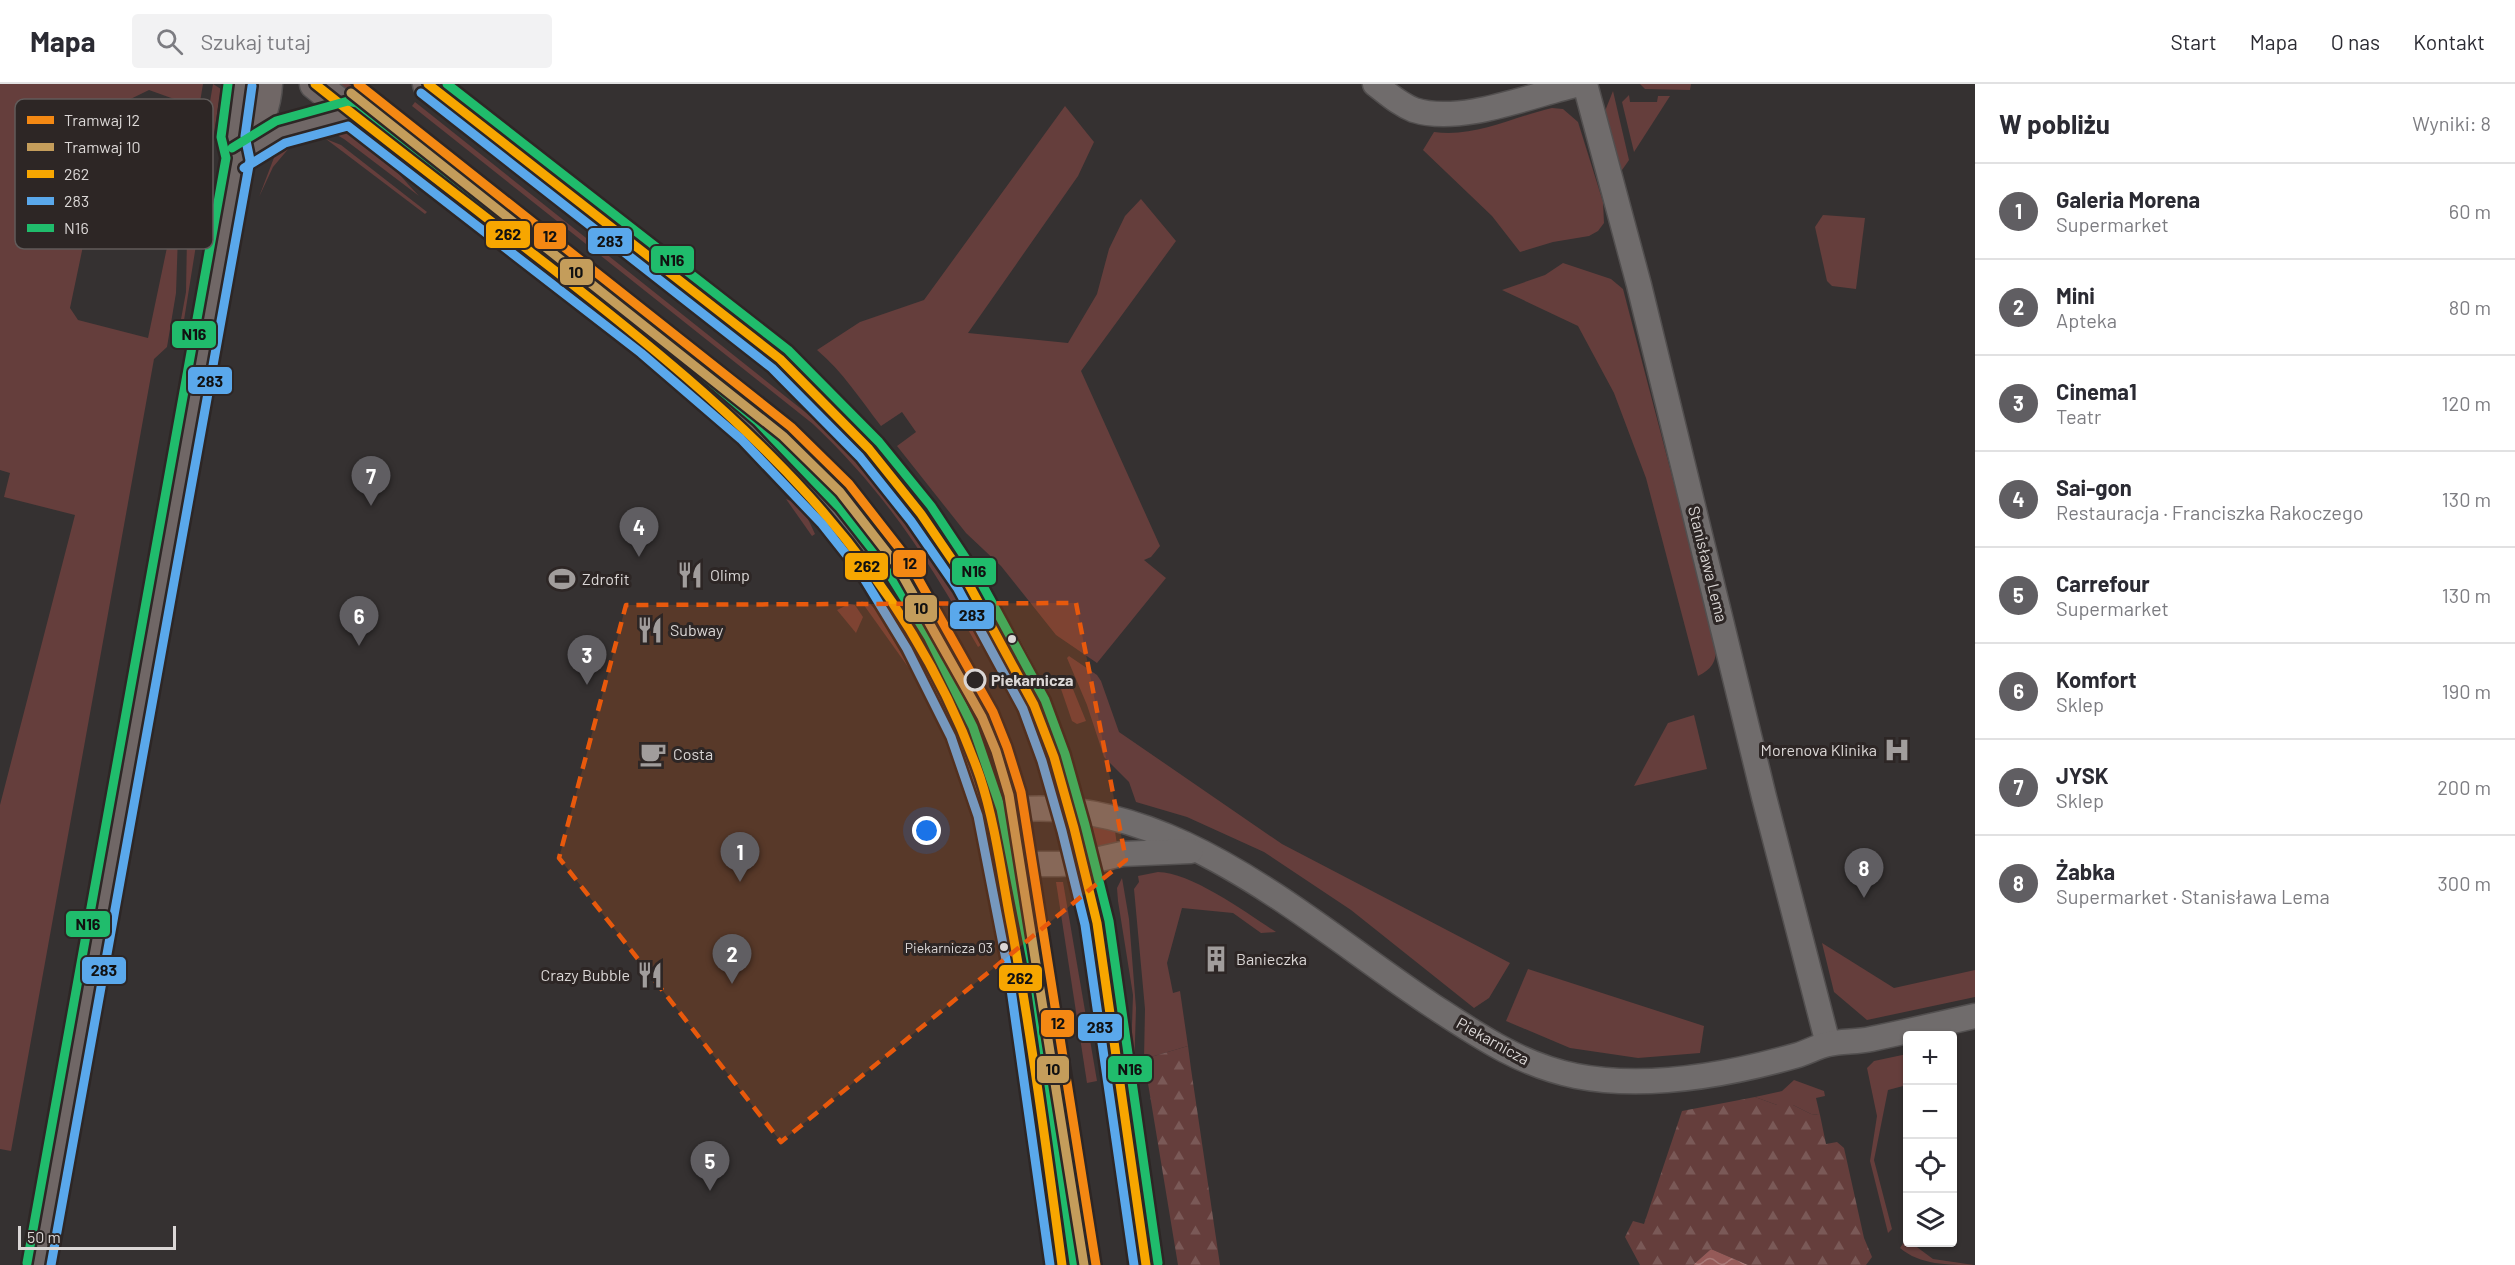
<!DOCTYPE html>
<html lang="pl">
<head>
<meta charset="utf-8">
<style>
  :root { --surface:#fff; --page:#f2f2f3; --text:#2b2b33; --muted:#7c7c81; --line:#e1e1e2; --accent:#605e62 }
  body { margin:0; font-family:Barlow,sans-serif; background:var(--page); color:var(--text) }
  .controls { position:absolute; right:18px; bottom:18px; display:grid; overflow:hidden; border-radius:6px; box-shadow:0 2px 4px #0004 }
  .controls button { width:54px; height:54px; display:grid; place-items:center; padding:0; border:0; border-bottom:2px solid var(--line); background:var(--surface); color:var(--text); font:30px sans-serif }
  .scale { position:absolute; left:18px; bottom:15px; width:158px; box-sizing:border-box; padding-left:6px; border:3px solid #dbd7d6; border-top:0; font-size:16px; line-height:21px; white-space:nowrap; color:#dbd7d6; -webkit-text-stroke:4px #2d2625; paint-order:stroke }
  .you { position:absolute; left:927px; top:747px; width:21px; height:21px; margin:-15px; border:4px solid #fff; border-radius:50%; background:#1a73e8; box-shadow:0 0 0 9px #1a73e833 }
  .badge { display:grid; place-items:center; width:39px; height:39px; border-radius:50%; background:var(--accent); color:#fff; font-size:20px; font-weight:700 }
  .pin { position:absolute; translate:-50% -50px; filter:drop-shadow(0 2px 3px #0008) }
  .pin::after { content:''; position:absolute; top:32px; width:21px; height:18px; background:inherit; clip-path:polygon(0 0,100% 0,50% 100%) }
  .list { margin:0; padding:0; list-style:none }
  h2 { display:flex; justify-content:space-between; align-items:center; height:78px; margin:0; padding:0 24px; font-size:26px }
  h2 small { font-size:20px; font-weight:400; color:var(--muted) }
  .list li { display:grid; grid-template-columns:39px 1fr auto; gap:18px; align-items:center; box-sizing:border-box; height:96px; padding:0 24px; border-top:2px solid var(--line) }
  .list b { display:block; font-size:22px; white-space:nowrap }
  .list p { margin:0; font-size:20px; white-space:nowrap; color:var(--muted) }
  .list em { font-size:20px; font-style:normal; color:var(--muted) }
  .icon { flex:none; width:33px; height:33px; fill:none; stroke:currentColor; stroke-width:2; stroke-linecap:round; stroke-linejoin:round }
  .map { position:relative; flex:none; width:1975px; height:1181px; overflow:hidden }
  header { display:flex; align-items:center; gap:36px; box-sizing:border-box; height:84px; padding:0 30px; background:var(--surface); border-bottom:2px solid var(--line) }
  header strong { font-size:28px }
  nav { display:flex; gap:33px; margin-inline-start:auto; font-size:21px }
  .search { width:420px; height:54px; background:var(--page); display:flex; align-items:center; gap:15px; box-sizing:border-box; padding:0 21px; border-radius:6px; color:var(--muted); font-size:22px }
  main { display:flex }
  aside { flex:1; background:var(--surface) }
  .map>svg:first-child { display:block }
</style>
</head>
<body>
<header>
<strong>Mapa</strong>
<div class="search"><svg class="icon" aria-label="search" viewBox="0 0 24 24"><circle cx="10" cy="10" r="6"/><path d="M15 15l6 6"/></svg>Szukaj tutaj</div>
<nav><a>Start</a><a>Mapa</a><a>O nas</a><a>Kontakt</a></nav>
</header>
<main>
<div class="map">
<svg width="1975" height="1181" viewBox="0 0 1975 1181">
  <defs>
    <pattern id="forest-firs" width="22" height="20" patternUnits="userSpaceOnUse" patternTransform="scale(1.5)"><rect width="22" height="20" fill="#653e3c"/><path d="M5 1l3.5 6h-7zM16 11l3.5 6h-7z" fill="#7a5957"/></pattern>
    <pattern id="water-waves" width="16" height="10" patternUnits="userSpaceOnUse" patternTransform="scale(1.5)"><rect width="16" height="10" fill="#955a58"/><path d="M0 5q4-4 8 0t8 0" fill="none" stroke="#a87977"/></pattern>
  </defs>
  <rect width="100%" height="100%" fill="#353131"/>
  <g fill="#653e3c" fill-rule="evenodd">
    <path d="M0 0H203L178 151 176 209 167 263 154 275 11 1067 0 1065V721L75 431 4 413 10 389 0 386ZM149 6 188 20 174 130 148 254 78 236 70 224 112 24Z"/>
    <path d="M213 0 221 5 181 255 177 257 186 208 187 152Z"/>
    <path d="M336 0H349L798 359C866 422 906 483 952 562L941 568C911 508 876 447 829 398 774 341 707 294 645 245 542 163 439 82 336 0Z"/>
    <path d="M1640 0H1691L1690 6 1645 5Z"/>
    <path d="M1613 7 1629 76 1620 89 1605 27Z"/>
    <path d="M1629 11 1630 18H1657L1658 12H1670L1634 68 1622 18Z"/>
    <path d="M415 18 829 347 919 452 988 556 978 563C929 477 886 409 813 340L412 22Z"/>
    <path d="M1065 22 1094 58 1078 92 968 249 1068 259 1097 210 1109 165 1125 132 1141 115 1176 157 1081 287 1160 462 1151 473 1144 476 1166 494 1097 579 1056 551 1001 482 966 449 897 362 916 348 902 328 881 342C860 315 843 288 817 266L860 238 924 216Z"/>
    <path d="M1552 24 1563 25 1578 38 1603 118 1604 139 1598 147 1589 152 1553 158 1520 168 1492 132 1423 66 1434 48C1474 54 1513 33 1552 24Z"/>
    <path d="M323 43C366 43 392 84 419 112L344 55Z"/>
    <path d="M326 55 341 61 427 128 425 130Z"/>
    <path d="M295 57 273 83 259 113 275 71 280 64Z"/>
    <path d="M1823 131 1865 134 1856 205 1832 202 1827 197 1815 143Z"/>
    <path d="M1563 179 1611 195 1623 205 1716 560C1717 576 1713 585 1698 592L1646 394 1614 309 1578 242 1502 206 1545 191Z"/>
    <path d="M786 415 802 422 815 450 812 452Z"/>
    <path d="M861 517 870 520 877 527 911 587Z"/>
    <path d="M849 520 855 521 863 533 856 549 837 526Z"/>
    <path d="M1069 572 1097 591 1101 597 1119 648 1282 760 1510 879 1489 914 1474 924 1351 826 1264 768 1187 733 1136 718 1129 698 1104 673 1087 621 1067 574Z"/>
    <path d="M1068 593 1086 637 1077 640 1072 637 1061 605V600Z"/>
    <path d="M1694 631 1707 685 1634 702 1668 639Z"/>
    <path d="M1092 741 1115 747 1117 761 1096 762Z"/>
    <path d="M1158 788C1191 788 1248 830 1276 848L1261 849 1233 829 1182 824 1167 879 1173 909 1180 907 1188 962 1144 975 1145 925 1134 805 1139 798 1138 792Z"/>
    <path d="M1021 791 1032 794 1064 1002 1053 1004 1018 795Z"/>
    <path d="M1122 794 1129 835 1136 924 1134 991 1131 971 1133 911 1118 817 1117 804Z"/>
    <path d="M1056 798H1063L1097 997 1087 999Z"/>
    <path d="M1822 859 1894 904 1975 886V913L1867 936 1834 908Z"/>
    <path d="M1528 885 1704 942 1700 969 1638 974 1570 964 1506 937Z"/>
    <path d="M1907 970V1001L1888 1006 1874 1076 1892 1145 1888 1149 1870 1077 1877 1032 1867 984 1874 977Z"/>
    <path d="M1794 996 1824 1007 1825 1012 1816 1014 1820 1031 1811 1030 1793 1021H1777L1755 1013 1782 1007Z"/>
    <path d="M1906 1155 1933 1175 1974 1181C1948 1181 1920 1181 1900 1164Z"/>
  </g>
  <g fill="url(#forest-firs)">
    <path d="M1188 962 1191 985 1220 1181H1178L1144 975Z"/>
    <path d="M1755 1013 1777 1021H1793L1811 1030 1820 1031 1826 1060 1837 1058 1844 1064 1864 1154 1872 1173 1866 1181H1748L1711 1165 1693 1181H1640L1625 1153 1633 1137 1644 1140 1682 1027Z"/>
  </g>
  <path fill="url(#water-waves)" d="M1711 1165 1748 1181H1693Z"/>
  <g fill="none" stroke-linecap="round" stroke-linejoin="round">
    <g stroke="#524f4f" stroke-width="27">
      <g id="minor">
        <path d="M1375 0C1388 10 1399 20 1414 26 1461 41 1531 11 1579 0"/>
        <path d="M1585 0 1639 201 1764 713 1828 960"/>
        <path d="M990 729C1159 697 1303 836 1433 922 1479 952 1521 981 1576 992 1648 1006 1728 991 1798 971 1808 968 1818 962 1828 960 1842 957 1857 958 1871 955 1905 948 1940 940 1975 932"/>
        <path d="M998 770 1035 780H1058L1082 779 1122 770 1191 767"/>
      </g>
    </g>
    <g stroke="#524f4f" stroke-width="33">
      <g id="major">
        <path d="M315 0C396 65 478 127 560 191 713 309 845 415 935 592 957 635 978 681 990 728 999 762 1003 797 1009 830 1031 946 1046 1064 1062 1181"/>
        <path d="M428 0 780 275C867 353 932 435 990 536 1011 573 1032 610 1046 650 1067 712 1082 776 1097 839L1146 1181"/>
        <path d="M241 73 280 48 306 39 351 29"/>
        <path d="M238 74 233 53 240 0"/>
        <path d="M39 1181 238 74C253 52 266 27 267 0"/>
      </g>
    </g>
    <use href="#minor" stroke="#706c6c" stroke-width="24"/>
    <use href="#major" stroke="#706766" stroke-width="30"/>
    <g stroke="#2d2625" stroke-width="14">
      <g id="bus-1">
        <path d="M315 0C394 63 474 124 554 186 735 327 902 469 980 693 996 742 1002 794 1012 845 1032 956 1047 1069 1062 1181"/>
        <path d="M428 0 780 275 869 365 921 430 968 499 1034 621 1054 673 1074 744 1097 839 1146 1181"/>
      </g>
    </g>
    <g stroke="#2d2625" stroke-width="14">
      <g id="bus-2">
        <path d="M421 9 772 284 860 373 911 437 958 505 1023 625 1042 677 1062 747 1085 841 1134 1181"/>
        <path d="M244 84 285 59 348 42 641 269 741 355 822 440 860 488 907 565 951 653 978 732 1009 891 1050 1181"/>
        <path d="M51 1181 250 76 245 52 252 2"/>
      </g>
    </g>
    <g stroke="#2d2625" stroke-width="14">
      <g id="bus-3">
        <path d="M447 0 788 266 879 358 931 422 978 493 1045 616 1065 670 1085 741 1109 837 1158 1179"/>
        <path d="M232 64 276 37 348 17 357 19 656 251 757 337 840 424 880 475 929 554 973 643 1001 725 1033 887 1074 1179"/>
        <path d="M27 1179 226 74 221 53 228 0"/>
      </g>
    </g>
    <use href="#bus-1" stroke="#f7a600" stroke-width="9"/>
    <use href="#bus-2" stroke="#5aa8eb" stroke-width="9"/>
    <use href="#bus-3" stroke="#20bc6c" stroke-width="9"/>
    <g stroke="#2d2625" stroke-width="14">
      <path id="tram-1" d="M358 0 791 343 849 400 906 473 993 628 1007 663 1021 708 1096 1181"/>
    </g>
    <g stroke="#2d2625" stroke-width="14">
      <path id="tram-2" d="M351 9 783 352 840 408 896 480 982 633 996 667 1009 711 1084 1181"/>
    </g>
    <use href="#tram-1" stroke="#f48813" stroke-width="9"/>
    <use href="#tram-2" stroke="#c49d5b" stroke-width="9"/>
  </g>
  <path fill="#e8590c" fill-opacity="0.2" stroke="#e8590c" stroke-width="4.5" stroke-dasharray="12 8" stroke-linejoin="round" d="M1076 519 1126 776 781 1058 559 774 626 521Z"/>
  <defs>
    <g id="restaurant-bare" transform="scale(2.07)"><path d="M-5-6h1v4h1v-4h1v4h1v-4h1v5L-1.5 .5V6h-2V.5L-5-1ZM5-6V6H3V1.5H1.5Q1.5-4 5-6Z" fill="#a19d9c" stroke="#2d2625" stroke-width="2.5" paint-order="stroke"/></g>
    <g id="stadium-bare" transform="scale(2.07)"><path d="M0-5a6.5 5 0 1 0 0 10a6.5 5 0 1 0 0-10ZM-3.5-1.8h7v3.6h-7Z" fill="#a19d9c" stroke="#2d2625" stroke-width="2.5" paint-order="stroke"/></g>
    <g id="hospital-bare" transform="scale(2.07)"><path d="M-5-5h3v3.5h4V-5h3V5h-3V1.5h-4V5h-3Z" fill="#a19d9c" stroke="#2d2625" stroke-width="2.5" paint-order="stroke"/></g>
    <g id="cafe-bare" transform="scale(2.07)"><path d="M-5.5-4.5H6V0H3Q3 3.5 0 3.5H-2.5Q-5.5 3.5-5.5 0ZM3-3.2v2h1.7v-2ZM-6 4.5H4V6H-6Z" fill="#a19d9c" stroke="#2d2625" stroke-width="2.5" paint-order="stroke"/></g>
    <g id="building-bare" transform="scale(2.07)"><path d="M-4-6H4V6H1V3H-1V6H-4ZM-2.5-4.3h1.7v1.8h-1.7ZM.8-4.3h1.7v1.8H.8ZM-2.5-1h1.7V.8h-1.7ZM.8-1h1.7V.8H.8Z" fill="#a19d9c" stroke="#2d2625" stroke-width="2.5" paint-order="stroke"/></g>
  </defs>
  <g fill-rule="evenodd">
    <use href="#restaurant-bare" x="690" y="491"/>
    <use href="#stadium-bare" x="562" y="495"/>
    <use href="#restaurant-bare" x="650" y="546"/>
    <use href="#hospital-bare" x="1897" y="666"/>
    <use href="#cafe-bare" x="653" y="670"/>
    <use href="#building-bare" x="1216" y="875"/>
    <use href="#restaurant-bare" x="650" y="891"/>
  </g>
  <g fill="#dbd7d6" stroke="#2d2625" stroke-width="2">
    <circle cx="1012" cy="555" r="5"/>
    <circle cx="1004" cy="863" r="5"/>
  </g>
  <circle fill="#2d2625" stroke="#dbd7d6" stroke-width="3" cx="975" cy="596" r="10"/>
  <g text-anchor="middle" stroke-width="6" stroke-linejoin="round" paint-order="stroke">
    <g font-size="14" fill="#dbd7d6" stroke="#2d2625" text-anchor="end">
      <text x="993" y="869">Piekarnicza 03</text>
    </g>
    <g font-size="16" fill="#dbd7d6" stroke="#2d2625">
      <text transform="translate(1708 480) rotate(76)" y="6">Stanisława Lema</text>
      <text transform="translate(1493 957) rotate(29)" y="6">Piekarnicza</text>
    </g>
    <g font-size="16" fill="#dbd7d6" stroke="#2d2625" text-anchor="start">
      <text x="710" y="497">Olimp</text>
      <text x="582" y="501">Zdrofit</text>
      <text x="670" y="552">Subway</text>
      <text x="1877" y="672" text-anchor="end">Morenova Klinika</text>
      <text x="673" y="676">Costa</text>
      <text x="1236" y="881">Banieczka</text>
      <text x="630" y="897" text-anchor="end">Crazy Bubble</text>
    </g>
    <g font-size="16" font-weight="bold" fill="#dbd7d6" stroke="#2d2625" text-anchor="start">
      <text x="991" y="602">Piekarnicza</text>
    </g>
  </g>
  <rect x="15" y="15" width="198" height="150" rx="9" fill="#2d2625" stroke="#615b5a" stroke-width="1.5"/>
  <rect x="27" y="32" width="27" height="8" fill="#f48813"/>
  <rect x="27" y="59" width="27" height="8" fill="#c49d5b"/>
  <rect x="27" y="86" width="27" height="8" fill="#f7a600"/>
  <rect x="27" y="113" width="27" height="8" fill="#5aa8eb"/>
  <rect x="27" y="140" width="27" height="8" fill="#20bc6c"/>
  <g font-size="16" fill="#dbd7d6">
    <text x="64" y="42">Tramwaj 12</text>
    <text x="64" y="69">Tramwaj 10</text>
    <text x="64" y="96">262</text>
    <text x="64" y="123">283</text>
    <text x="64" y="150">N16</text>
  </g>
  <g stroke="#2d2625" stroke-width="2">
    <rect x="485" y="136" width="46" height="29" rx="6" fill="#f7a600"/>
    <rect x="533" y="138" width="34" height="28" rx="6" fill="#f48813"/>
    <rect x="587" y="143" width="46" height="28" rx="6" fill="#5aa8eb"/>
    <rect x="650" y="161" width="45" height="29" rx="6" fill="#20bc6c"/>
    <rect x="559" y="174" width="35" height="28" rx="6" fill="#c49d5b"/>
    <rect x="171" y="236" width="46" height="29" rx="6" fill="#20bc6c"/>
    <rect x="187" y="282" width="46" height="29" rx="6" fill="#5aa8eb"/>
    <rect x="892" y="465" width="35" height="29" rx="6" fill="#f48813"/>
    <rect x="844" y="468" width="45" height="29" rx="6" fill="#f7a600"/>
    <rect x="951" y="473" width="46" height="29" rx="6" fill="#20bc6c"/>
    <rect x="904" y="510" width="34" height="29" rx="6" fill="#c49d5b"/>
    <rect x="949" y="517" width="46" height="29" rx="6" fill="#5aa8eb"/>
    <rect x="65" y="826" width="46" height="28" rx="6" fill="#20bc6c"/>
    <rect x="81" y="872" width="46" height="29" rx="6" fill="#5aa8eb"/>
    <rect x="998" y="880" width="45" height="28" rx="6" fill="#f7a600"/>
    <rect x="1040" y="925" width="35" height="29" rx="6" fill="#f48813"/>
    <rect x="1077" y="929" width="46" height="29" rx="6" fill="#5aa8eb"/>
    <rect x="1107" y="971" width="46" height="28" rx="6" fill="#20bc6c"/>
    <rect x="1036" y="971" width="34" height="29" rx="6" fill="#c49d5b"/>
  </g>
  <g font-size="16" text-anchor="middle" font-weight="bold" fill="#111">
    <text x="508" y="156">262</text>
    <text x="550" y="158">12</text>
    <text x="610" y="163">283</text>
    <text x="672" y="182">N16</text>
    <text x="576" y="194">10</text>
    <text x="194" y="256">N16</text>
    <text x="210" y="303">283</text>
    <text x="910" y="485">12</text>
    <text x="867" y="488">262</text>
    <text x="974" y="493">N16</text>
    <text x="921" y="530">10</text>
    <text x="972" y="537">283</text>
    <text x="88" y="846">N16</text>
    <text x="104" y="892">283</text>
    <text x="1020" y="900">262</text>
    <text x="1058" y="945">12</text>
    <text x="1100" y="949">283</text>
    <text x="1130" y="991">N16</text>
    <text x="1053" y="991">10</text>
  </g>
</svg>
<div class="controls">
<button>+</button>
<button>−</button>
<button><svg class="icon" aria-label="locate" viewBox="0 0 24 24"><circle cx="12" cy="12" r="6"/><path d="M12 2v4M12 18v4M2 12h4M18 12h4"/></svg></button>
<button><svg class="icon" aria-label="layers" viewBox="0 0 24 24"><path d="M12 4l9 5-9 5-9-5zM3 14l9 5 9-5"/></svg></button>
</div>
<div class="scale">50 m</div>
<div class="you"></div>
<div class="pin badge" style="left:740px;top:798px">1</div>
<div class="pin badge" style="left:732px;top:900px">2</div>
<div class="pin badge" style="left:587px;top:601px">3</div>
<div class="pin badge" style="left:639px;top:473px">4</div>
<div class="pin badge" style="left:710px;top:1107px">5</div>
<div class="pin badge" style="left:359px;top:562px">6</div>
<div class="pin badge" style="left:371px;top:422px">7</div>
<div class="pin badge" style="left:1864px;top:814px">8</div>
</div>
<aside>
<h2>W pobliżu<small>Wyniki: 8</small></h2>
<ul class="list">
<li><span class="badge">1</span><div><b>Galeria Morena</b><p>Supermarket</p></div><em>60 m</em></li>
<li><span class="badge">2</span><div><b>Mini</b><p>Apteka</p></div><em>80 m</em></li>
<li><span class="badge">3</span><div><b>Cinema1</b><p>Teatr</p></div><em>120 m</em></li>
<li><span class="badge">4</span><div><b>Sai-gon</b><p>Restauracja · Franciszka Rakoczego</p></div><em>130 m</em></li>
<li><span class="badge">5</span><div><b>Carrefour</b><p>Supermarket</p></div><em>130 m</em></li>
<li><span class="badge">6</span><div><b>Komfort</b><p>Sklep</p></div><em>190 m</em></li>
<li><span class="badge">7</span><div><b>JYSK</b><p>Sklep</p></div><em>200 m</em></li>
<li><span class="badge">8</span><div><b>Żabka</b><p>Supermarket · Stanisława Lema</p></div><em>300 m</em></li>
</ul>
</aside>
</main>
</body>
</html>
